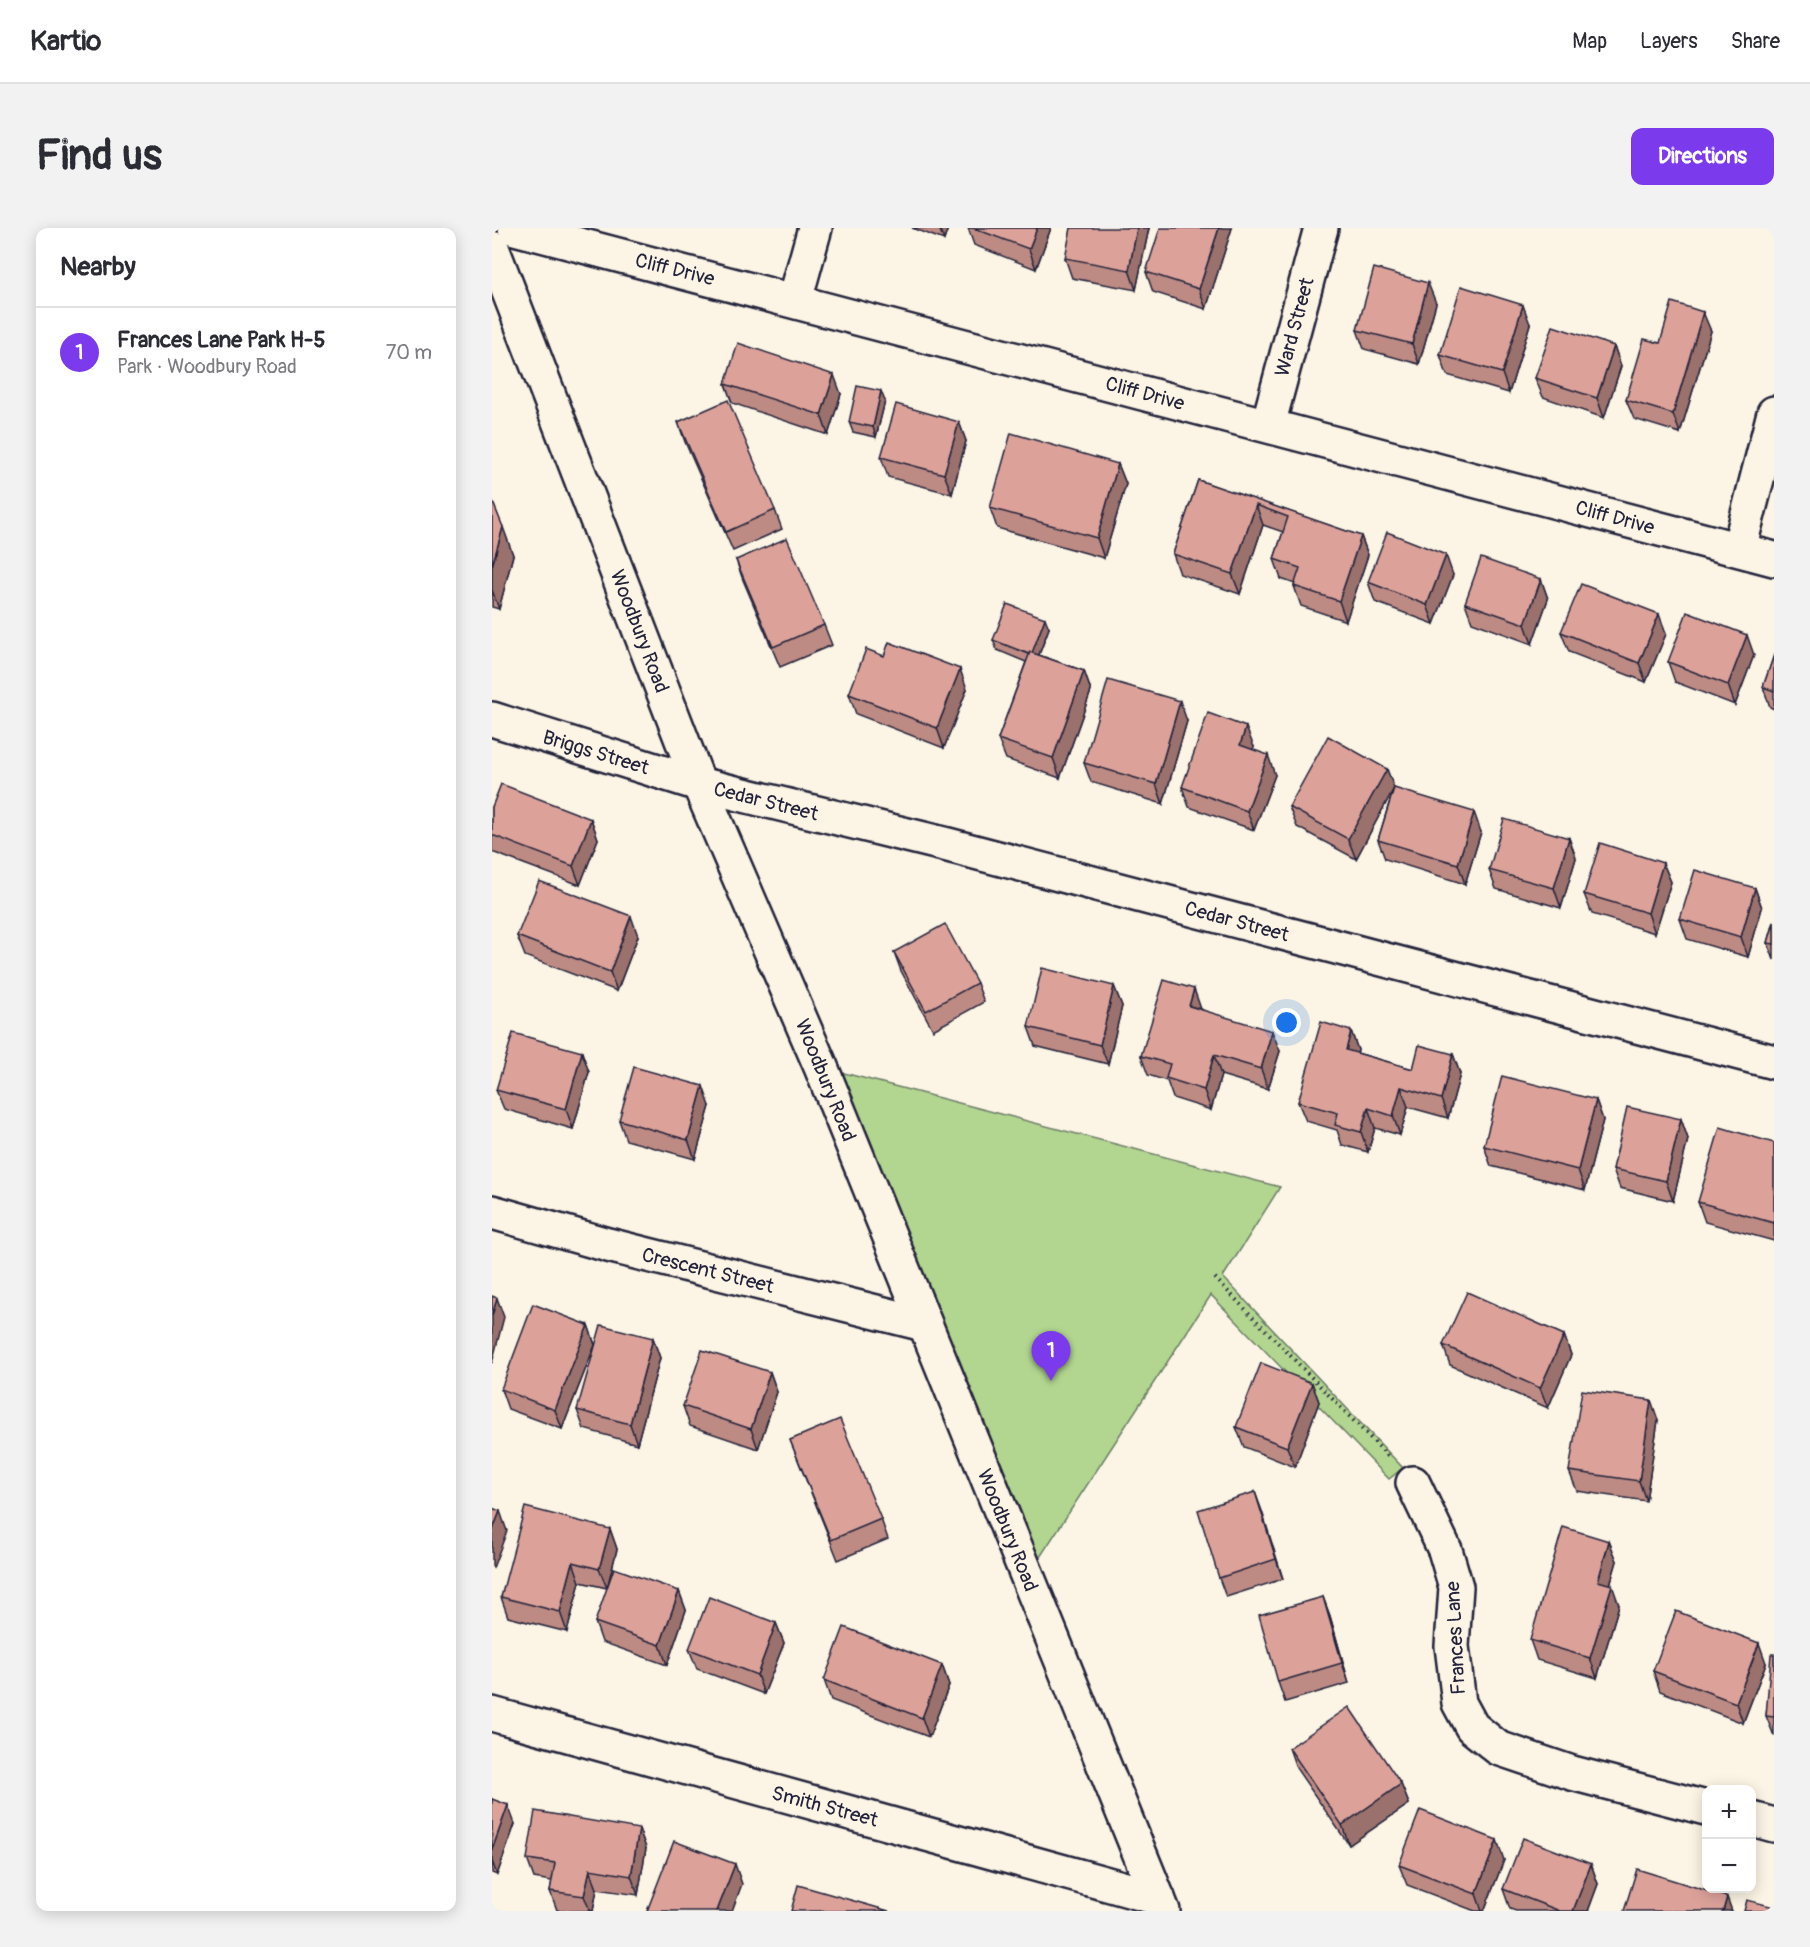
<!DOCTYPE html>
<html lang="en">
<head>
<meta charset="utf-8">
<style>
  :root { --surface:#fff; --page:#f2f2f3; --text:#2b2b33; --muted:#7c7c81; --line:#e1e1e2; --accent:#7c3aed }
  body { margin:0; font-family:Pangolin,sans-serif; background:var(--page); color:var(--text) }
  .controls { position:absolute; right:18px; bottom:18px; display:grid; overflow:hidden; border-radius:12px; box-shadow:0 3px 15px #0003 }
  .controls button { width:54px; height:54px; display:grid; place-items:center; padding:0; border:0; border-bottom:2px solid var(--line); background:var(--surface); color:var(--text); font:30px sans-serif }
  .you { position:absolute; left:795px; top:795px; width:21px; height:21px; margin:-15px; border:4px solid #fff; border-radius:50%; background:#1a73e8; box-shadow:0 0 0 9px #1a73e833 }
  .badge { display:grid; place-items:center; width:39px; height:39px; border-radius:50%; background:var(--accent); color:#fff; font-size:20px; font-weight:700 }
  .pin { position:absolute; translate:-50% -50px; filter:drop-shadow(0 2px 3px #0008) }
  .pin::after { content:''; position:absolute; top:32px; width:21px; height:18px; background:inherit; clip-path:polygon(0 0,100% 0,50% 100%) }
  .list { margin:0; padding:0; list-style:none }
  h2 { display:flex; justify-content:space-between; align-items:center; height:78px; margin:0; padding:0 24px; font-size:26px }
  h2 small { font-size:20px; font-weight:400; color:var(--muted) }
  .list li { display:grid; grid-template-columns:39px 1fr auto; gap:18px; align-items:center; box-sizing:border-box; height:90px; padding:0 24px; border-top:2px solid var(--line) }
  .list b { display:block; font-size:22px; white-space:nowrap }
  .list p { margin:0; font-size:20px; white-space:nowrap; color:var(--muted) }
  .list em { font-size:20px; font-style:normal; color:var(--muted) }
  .map { position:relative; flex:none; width:1282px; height:1683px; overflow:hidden; border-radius:12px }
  header { display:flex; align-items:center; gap:36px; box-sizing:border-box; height:84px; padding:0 30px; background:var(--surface); border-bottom:2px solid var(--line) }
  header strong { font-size:28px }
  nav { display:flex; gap:33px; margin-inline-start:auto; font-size:21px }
  .intro { display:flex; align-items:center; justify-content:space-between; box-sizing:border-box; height:144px; padding:0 36px }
  h1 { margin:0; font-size:42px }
  .button { padding:15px 27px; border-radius:12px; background:var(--accent); color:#fff; font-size:21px; font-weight:700 }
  main { display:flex; gap:36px; padding:0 36px }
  aside { flex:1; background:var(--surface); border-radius:12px; box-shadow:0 3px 15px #0003 }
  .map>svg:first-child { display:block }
</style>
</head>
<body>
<header>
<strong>Kartio</strong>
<nav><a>Map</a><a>Layers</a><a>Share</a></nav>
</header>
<div class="intro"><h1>Find us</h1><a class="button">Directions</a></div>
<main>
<aside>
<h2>Nearby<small></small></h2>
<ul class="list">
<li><span class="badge">1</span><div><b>Frances Lane Park H-5</b><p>Park · Woodbury Road</p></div><em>70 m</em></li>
</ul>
</aside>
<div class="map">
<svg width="1282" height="1683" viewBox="0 0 1282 1683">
  <rect width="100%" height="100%" fill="#fcf5e5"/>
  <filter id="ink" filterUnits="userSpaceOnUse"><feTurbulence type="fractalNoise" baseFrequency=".0167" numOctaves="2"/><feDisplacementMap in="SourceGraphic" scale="12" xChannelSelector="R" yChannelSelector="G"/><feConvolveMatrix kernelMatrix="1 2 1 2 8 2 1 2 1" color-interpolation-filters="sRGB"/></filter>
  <g filter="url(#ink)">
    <path fill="#b2d590" stroke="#6a7c66" stroke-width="1.5" d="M329 839 788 959 731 1049 911 1240 897 1251 719 1067 535 1349Z"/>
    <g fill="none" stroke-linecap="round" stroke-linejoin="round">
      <g stroke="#22223b" stroke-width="38">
        <g id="street">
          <path d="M23 0 1282 331"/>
          <path d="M303 72 323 0"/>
          <path d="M776 197 829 0"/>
          <path d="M1247 321 1282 185"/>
          <path d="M0 491 207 556 456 617 1282 834"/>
          <path d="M0 984 116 1017 432 1096"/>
          <path d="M921 1255 953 1322 964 1359 960 1418 967 1475 980 1499 1006 1520 1080 1545 1214 1580"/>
          <path d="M0 1486 666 1670"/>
          <path d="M1260 1591 1282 1597"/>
        </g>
      </g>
      <g stroke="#22223b" stroke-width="38">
        <path id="secondary" d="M0 20 207 556 329 839 671 1683"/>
      </g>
      <path stroke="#22223b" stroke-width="4" stroke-dasharray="1.5 4.5" stroke-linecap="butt" d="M723 1050 896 1228"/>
      <use href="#street" stroke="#fcf5e5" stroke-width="33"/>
      <use href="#secondary" stroke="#fcf5e5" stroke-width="33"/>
    </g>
    <g fill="#bd8b84" stroke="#22223b" stroke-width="1.5">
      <path d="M420 0H456L452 12Z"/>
      <path d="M476 0H559L544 41 482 17Z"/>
      <path d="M657 0 644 62 580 50 573 30Z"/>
      <path d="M740 0 714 81 661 64 654 44Z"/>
      <path d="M944 75 927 136 872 121 865 102Z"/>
      <path d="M1038 96 1017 165 955 147 948 127Z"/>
      <path d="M1219 103 1188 205 1142 191 1134 172 1168 115Z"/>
      <path d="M1122 118 1129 138 1112 190 1051 169 1043 150Z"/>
      <path d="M233 156 349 166 336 207 240 175Z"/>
      <path d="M393 173 384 209 361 204 357 194Z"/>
      <path d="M186 194 283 282 290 301 241 323 193 214Z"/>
      <path d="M467 194 474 213 460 266 396 249 389 229Z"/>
      <path d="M626 236 634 256 612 330 505 300 498 280Z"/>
      <path d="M706 252 869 308 876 327 854 393 809 378 802 358 803 356 789 351 782 331 791 304 771 297 748 366 688 346 681 326Z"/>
      <path d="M0 272 21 327 7 381 0 379Z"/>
      <path d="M244 332 332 397 340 417 288 439 251 352Z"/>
      <path d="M961 347 942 396 883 374 876 354Z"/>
      <path d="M1049 351 1056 371 1040 416 980 394 973 375Z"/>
      <path d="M557 400 547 427 592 443 599 463 568 550 514 531 506 511 534 434 505 422 501 412Z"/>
      <path d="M1069 404 1174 406 1154 454 1077 424Z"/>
      <path d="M1262 427 1243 477 1183 454 1176 434Z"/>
      <path d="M1282 427V481L1278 479 1271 459Z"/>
      <path d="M475 461 452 520 364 486 357 466Z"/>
      <path d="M695 493 671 576 599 554 592 535Z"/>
      <path d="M762 519 761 522 783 547 762 602 697 579 690 559Z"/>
      <path d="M902 560 989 604 973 656 893 631 886 612 901 562 864 631 805 599 797 579Z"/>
      <path d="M0 579 99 591 106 611 88 657 0 624Z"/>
      <path d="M1077 610 1084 630 1069 680 1004 661 997 642Z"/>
      <path d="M1171 635 1179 654 1163 705 1100 686 1092 666Z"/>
      <path d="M1263 660 1270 680 1256 729 1195 711 1188 691Z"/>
      <path d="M1282 694V732L1276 715Z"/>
      <path d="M25 708H146L125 763 33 728Z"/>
      <path d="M402 724 485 755 492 774 441 802 409 743Z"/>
      <path d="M622 758 630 778 616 836 543 818 536 799Z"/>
      <path d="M709 781 788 823 776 861 729 847 719 882 681 870 675 853 656 847 649 828Z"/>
      <path d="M859 803 866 822 865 825 921 841 961 826 968 846 956 890 916 879 908 907 883 900 876 924 850 917 845 902 814 893 806 874Z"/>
      <path d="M97 844 81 901 12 881 4 862Z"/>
      <path d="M1104 872 1111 892 1093 962 999 938 992 918Z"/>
      <path d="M218 878 203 931 134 912 127 892Z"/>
      <path d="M1189 891 1196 911 1181 973 1128 960 1121 941Z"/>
      <path d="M1282 915V1013L1213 994 1206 974Z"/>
      <path d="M96 1097 103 1117 70 1201 16 1181 9 1161Z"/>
      <path d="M1072 1107 1079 1127 1056 1180 958 1137 951 1117Z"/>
      <path d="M161 1110 168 1130 145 1216 92 1201 85 1182Z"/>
      <path d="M278 1144 285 1164 266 1221 198 1198 191 1178Z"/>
      <path d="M820 1155 827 1174 803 1239 752 1219 744 1199Z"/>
      <path d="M1166 1192 1154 1273 1085 1263 1077 1243Z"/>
      <path d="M298 1212 389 1291 396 1311 346 1332Z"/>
      <path d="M763 1264 791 1351 734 1369 727 1350Z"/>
      <path d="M118 1301 125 1321 115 1360 88 1354 75 1404 16 1389 9 1369Z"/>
      <path d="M1117 1313 1125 1333 1118 1357 1127 1377 1105 1450 1045 1432 1038 1412Z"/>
      <path d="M187 1363 194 1382 175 1437 110 1414 103 1394Z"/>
      <path d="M831 1369 838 1388 857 1455 793 1474 786 1454Z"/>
      <path d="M284 1395 292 1415 272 1466 205 1441 197 1421Z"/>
      <path d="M1282 1426V1508L1274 1488Z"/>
      <path d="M1274 1435 1251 1495 1168 1463 1161 1443Z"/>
      <path d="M450 1437 457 1457 437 1509 339 1472 332 1452Z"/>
      <path d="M797 1520 909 1556 917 1576 857 1617 804 1540Z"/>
      <path d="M0 1571 23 1596 5 1647 0 1645Z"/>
      <path d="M147 1601 154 1620 146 1667 105 1661 101 1683H69L65 1682 58 1663 60 1653 42 1650 35 1631Z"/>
      <path d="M1012 1632 992 1683H983L915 1657 907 1637Z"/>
      <path d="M1099 1636 1106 1656 1096 1683H1024L1018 1681 1011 1661Z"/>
    </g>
    <g fill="#9a716c" stroke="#22223b" stroke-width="1.5">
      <path d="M447 0H456L452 12Z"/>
      <path d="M545 0H559L544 41 537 21Z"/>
      <path d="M645 0H657L644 62 637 42Z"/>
      <path d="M727 0H740L714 81 707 61Z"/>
      <path d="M936 55 944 75 927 136 920 116Z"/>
      <path d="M1031 77 1038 96 1017 165 1010 145Z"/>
      <path d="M1211 84 1219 103 1188 205 1181 186Z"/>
      <path d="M1122 118 1129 138 1112 190 1105 170Z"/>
      <path d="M342 147 349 166 336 207 329 187Z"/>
      <path d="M389 163 393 173 384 209 381 199Z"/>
      <path d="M467 194 474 213 460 266 452 246Z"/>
      <path d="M626 236 634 256 612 330 605 310Z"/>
      <path d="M764 277 771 297 748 366 740 346Z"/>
      <path d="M11 299 21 327 7 381 0 362V338Z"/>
      <path d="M869 308 876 327 854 393 847 373Z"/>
      <path d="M954 327 961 347 942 396 935 377Z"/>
      <path d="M1049 351 1056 371 1040 416 1033 396Z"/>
      <path d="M1167 386 1174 406 1154 454 1147 435Z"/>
      <path d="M553 390 557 400 543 437 539 427Z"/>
      <path d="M1255 407 1262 427 1243 477 1236 457Z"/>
      <path d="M468 441 475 461 452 520 445 500Z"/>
      <path d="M592 443 599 463 568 550 561 530Z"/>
      <path d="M688 473 695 493 671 576 664 556Z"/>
      <path d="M754 499 762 519 755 537 748 517Z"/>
      <path d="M776 527 783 547 762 602 755 583Z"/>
      <path d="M895 541 902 560 864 631 856 611Z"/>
      <path d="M982 584 989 604 973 656 966 636Z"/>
      <path d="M99 591 106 611 88 657 81 638Z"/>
      <path d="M1077 610 1084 630 1069 680 1062 660Z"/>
      <path d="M1171 635 1179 654 1163 705 1156 685Z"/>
      <path d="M1263 660 1270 680 1256 729 1249 709Z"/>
      <path d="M139 688 146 708 125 763 118 744Z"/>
      <path d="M622 758 630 778 616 836 608 817Z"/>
      <path d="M702 761 709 781 697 778Z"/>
      <path d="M780 803 788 823 776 861 769 841Z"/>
      <path d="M859 803 866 822 861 842 854 822Z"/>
      <path d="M90 824 97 844 81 901 74 881Z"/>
      <path d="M961 826 968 846 956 890 949 871Z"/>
      <path d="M722 827 729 847 719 882 712 862Z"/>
      <path d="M211 858 218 878 203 931 196 912Z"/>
      <path d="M909 859 916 879 908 907 901 888Z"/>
      <path d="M1104 872 1111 892 1093 962 1086 942Z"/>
      <path d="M876 880 883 900 876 924 869 904Z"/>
      <path d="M1189 891 1196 911 1181 973 1174 953Z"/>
      <path d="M5 1070 12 1089 0 1135V1088Z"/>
      <path d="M96 1097 103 1117 70 1201 63 1182Z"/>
      <path d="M1072 1107 1079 1127 1056 1180 1048 1160Z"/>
      <path d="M161 1110 168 1130 145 1216 138 1196Z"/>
      <path d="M278 1144 285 1164 266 1221 259 1201Z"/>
      <path d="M820 1155 827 1174 803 1239 795 1219Z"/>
      <path d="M1159 1172 1166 1192 1154 1273 1147 1253Z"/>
      <path d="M763 1264 770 1283 791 1351 784 1331Z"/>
      <path d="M8 1283 15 1303 1 1340 0 1338V1304Z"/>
      <path d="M118 1301 125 1321 115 1360 107 1341Z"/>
      <path d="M1117 1313 1125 1333 1113 1373 1106 1353Z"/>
      <path d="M81 1334 88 1354 75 1404 68 1384Z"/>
      <path d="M1120 1357 1127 1377 1105 1450 1098 1430Z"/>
      <path d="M187 1363 194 1382 175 1437 168 1417Z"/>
      <path d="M831 1369 838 1388 857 1455 850 1435Z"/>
      <path d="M284 1395 292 1415 272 1466 265 1447Z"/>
      <path d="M1267 1415 1274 1435 1251 1495 1244 1475Z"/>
      <path d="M450 1437 457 1457 437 1509 430 1490Z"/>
      <path d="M909 1556 917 1576 857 1617 850 1597Z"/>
      <path d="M16 1577 23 1596 5 1647 0 1633V1622Z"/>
      <path d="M147 1601 154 1620 146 1667 139 1648Z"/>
      <path d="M1005 1612 1012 1632 992 1683H990L984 1666Z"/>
      <path d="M243 1636 250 1656 240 1683H225Z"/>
      <path d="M1099 1636 1106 1656 1096 1683H1081Z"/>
      <path d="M98 1641 105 1661 101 1683H98L92 1668Z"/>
      <path d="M1235 1669 1240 1683H1231Z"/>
    </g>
    <g fill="#dca29a" stroke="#22223b" stroke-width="1.5">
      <path d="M481 0H545L537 21Z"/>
      <path d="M579 0H645L637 42 573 30Z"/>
      <path d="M668 0H727L707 61 654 44Z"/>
      <path d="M882 40 936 55 920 116 865 102Z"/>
      <path d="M969 58 1031 77 1010 145 948 127Z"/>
      <path d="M1180 74 1211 84 1181 186 1134 172 1152 111 1168 115Z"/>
      <path d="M1061 98 1122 118 1105 170 1043 150Z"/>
      <path d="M246 115 342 147 329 187 233 156Z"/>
      <path d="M365 158 389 163 381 199 357 194Z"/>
      <path d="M236 172 283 282 234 304 186 194Z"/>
      <path d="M404 176 467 194 452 246 389 229Z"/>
      <path d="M519 205 626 236 605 310 498 280Z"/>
      <path d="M706 252 869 308 847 373 802 358 808 340 782 331 796 289 764 277 740 346 681 326Z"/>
      <path d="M0 272 11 299 0 338Z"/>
      <path d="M895 304 954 327 935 377 876 354Z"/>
      <path d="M295 310 332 397 281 419 244 332Z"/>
      <path d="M989 330 1049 351 1033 396 973 375Z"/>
      <path d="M1089 356 1167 386 1147 435 1069 404Z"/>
      <path d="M515 376 553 390 540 425 538 424 537 426 501 412Z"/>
      <path d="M1195 384 1255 407 1236 457 1176 434Z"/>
      <path d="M397 414 468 441 445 500 357 466 374 421 392 428Z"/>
      <path d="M538 424 592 443 561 530 506 511Z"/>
      <path d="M1282 427V463L1271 459Z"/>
      <path d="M616 452 688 473 664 556 592 535Z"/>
      <path d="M716 485 754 499 748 517 776 527 755 583 690 559Z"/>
      <path d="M836 508 895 541 856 611 797 579Z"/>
      <path d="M9 556 99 591 81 638 0 607V579Z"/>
      <path d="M902 560 982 584 966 636 886 612Z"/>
      <path d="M1012 591 1077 610 1062 660 997 642Z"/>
      <path d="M1108 615 1171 635 1156 685 1092 666Z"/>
      <path d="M1203 642 1263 660 1249 709 1188 691Z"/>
      <path d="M47 653 139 688 118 744 25 708Z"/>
      <path d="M1282 694V716L1276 715Z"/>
      <path d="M453 696 485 755 434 783 402 724Z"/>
      <path d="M550 740 622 758 608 817 536 799Z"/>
      <path d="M672 752 702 761 697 778 780 803 769 841 722 827 712 862 674 850 678 836 649 828Z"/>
      <path d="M829 794 859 803 854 822 921 841 927 817 961 826 949 871 909 859 901 888 876 880 869 904 843 897 846 885 806 874Z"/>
      <path d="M21 805 90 824 74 881 4 862Z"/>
      <path d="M142 839 211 858 196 912 127 892Z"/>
      <path d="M1010 848 1104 872 1086 942 992 918Z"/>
      <path d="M1135 879 1189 891 1174 953 1121 941Z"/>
      <path d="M1228 899 1282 915V995L1206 974Z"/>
      <path d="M975 1064 1072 1107 1048 1160 951 1117Z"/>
      <path d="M0 1068 5 1070 0 1088Z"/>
      <path d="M41 1076 96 1097 63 1182 9 1161Z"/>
      <path d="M109 1097 161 1110 138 1196 85 1182Z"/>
      <path d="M210 1122 278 1144 259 1201 191 1178Z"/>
      <path d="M769 1135 820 1155 795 1219 744 1199Z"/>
      <path d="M1090 1162 1159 1172 1147 1253 1077 1243Z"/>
      <path d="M348 1191 389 1291 339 1312 298 1212Z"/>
      <path d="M763 1264 784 1331 727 1350 706 1282Z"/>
      <path d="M33 1279 118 1301 107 1341 81 1334 68 1384 9 1369Z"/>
      <path d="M0 1280 8 1283 0 1304Z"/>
      <path d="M1071 1299 1117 1313 1106 1353 1120 1357 1098 1430 1038 1412Z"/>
      <path d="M122 1340 187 1363 168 1417 103 1394Z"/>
      <path d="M217 1369 284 1395 265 1447 197 1421Z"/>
      <path d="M831 1369 850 1435 786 1454 767 1387Z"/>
      <path d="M1184 1383 1267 1415 1244 1475 1161 1443Z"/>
      <path d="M352 1399 450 1437 430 1490 332 1452Z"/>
      <path d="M1279 1426H1282V1489L1274 1488Z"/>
      <path d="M857 1479 909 1556 850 1597 797 1520Z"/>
      <path d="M0 1571 16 1577 0 1622Z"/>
      <path d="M928 1582 1005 1612 984 1666 907 1637Z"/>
      <path d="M43 1583 147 1601 139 1648 98 1641 92 1668 58 1663 63 1635 35 1631Z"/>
      <path d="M1031 1610 1099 1636 1081 1683H1068L1011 1661Z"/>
      <path d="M182 1613 243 1636 225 1683H155Z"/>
      <path d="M1145 1641 1235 1669 1231 1683H1132Z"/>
      <path d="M306 1657 397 1683H299Z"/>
      <path d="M1255 1672 1282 1679V1683H1252Z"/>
    </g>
  </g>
  <g text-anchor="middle" stroke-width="6" stroke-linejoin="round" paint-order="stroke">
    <g font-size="20" fill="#22223b" stroke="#fcf5e5">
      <text transform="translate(183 41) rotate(14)" y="7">Cliff Drive</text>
      <text transform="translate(802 99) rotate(-75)" y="7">Ward Street</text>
      <text transform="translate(653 165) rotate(15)" y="7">Cliff Drive</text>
      <text transform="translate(1123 289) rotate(15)" y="7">Cliff Drive</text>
      <text transform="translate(148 403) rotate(69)" y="7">Woodbury Road</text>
      <text transform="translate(104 524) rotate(17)" y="7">Briggs Street</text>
      <text transform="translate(274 573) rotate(14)" y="7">Cedar Street</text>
      <text transform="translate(745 693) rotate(15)" y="7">Cedar Street</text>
      <text transform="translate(334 852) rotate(68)" y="7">Woodbury Road</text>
      <text transform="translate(216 1042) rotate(14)" y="7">Crescent Street</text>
      <text transform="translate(516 1302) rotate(68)" y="7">Woodbury Road</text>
      <text transform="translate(963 1410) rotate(-93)" y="7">Frances Lane</text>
      <text transform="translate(333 1578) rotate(15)" y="7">Smith Street</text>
    </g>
  </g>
</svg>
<div class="controls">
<button>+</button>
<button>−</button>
</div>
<div class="you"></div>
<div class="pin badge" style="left:559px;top:1153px">1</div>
</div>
</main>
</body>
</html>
